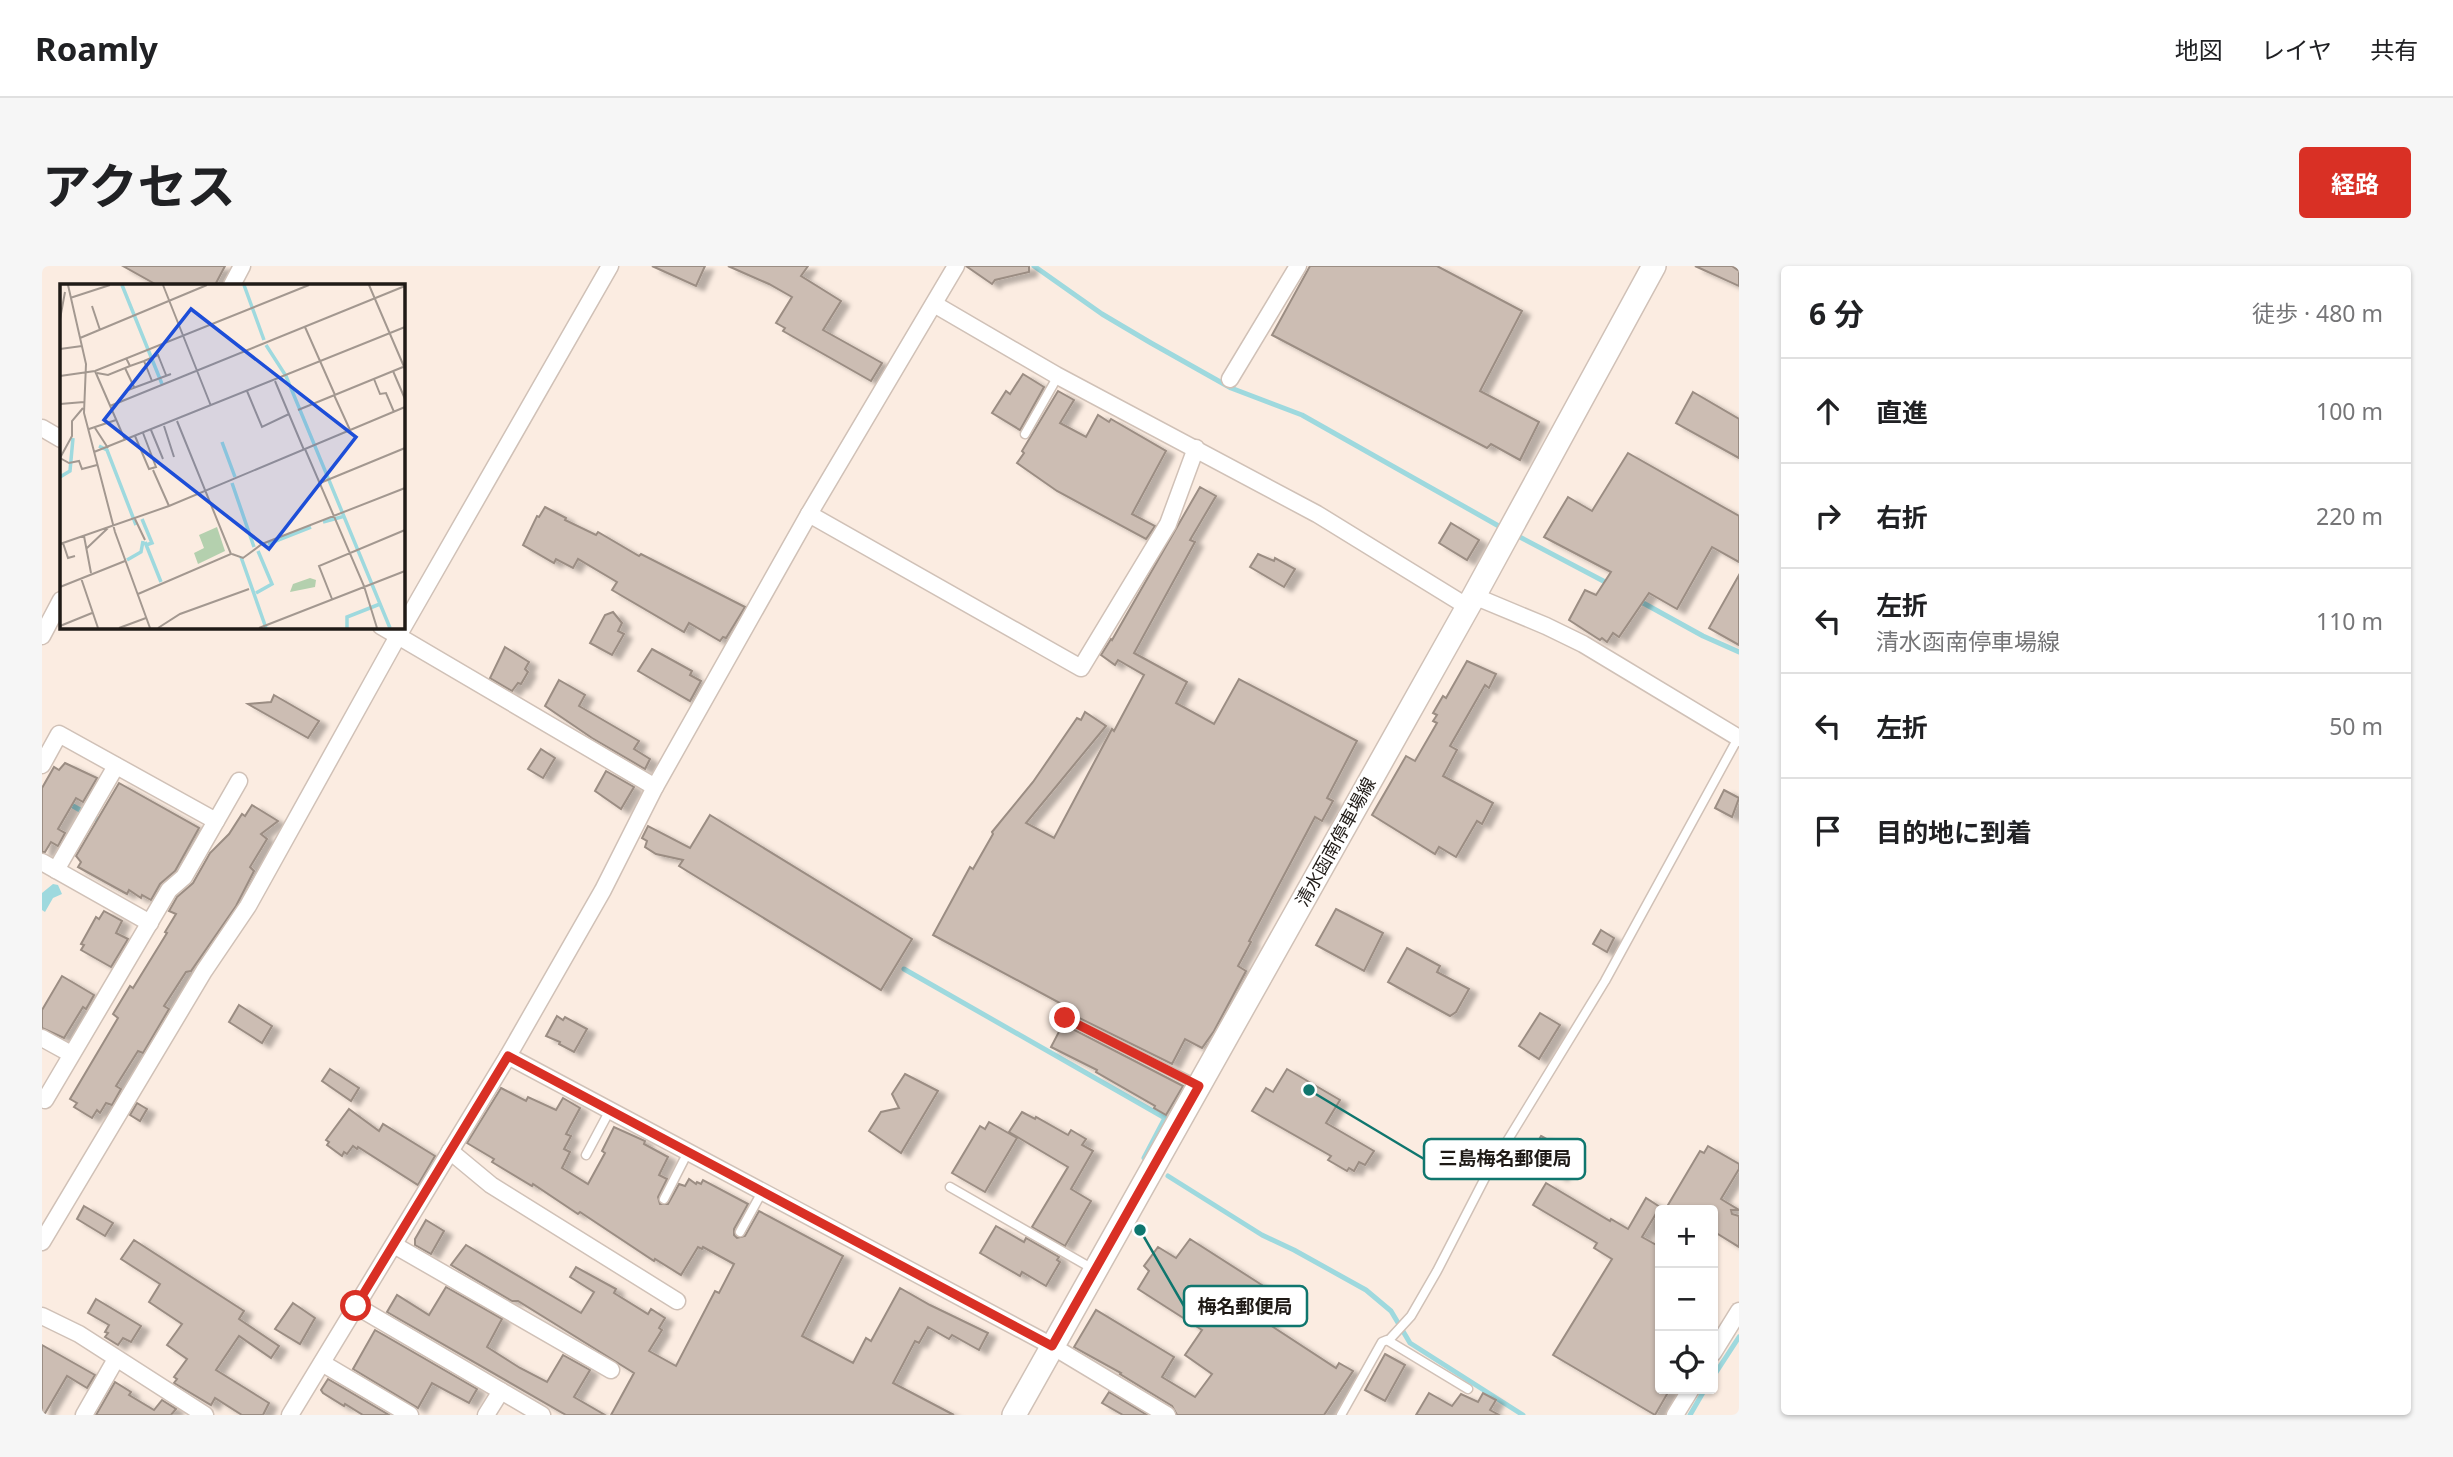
<!DOCTYPE html>
<html lang="ja">
<head>
<meta charset="utf-8">
<style>
  :root { --surface:#fff; --page:#f6f6f6; --text:#202124; --muted:#757577; --line:#e0e0e0; --accent:#d93025 }
  body { margin:0; font-family:"Noto Sans","Noto Sans JP",sans-serif; background:var(--page); color:var(--text) }
  .controls { position:absolute; right:21px; bottom:21px; display:grid; overflow:hidden; border-radius:7px; box-shadow:0 2px 5px #0004 }
  .controls button { width:63px; height:63px; display:grid; place-items:center; padding:0; border:0; border-bottom:2px solid var(--line); background:var(--surface); color:var(--text); font:35px sans-serif }
  .stop { position:absolute; width:21px; height:21px; margin:-16px; border:5px solid #d93025; border-radius:50%; background:#fff }
  .stop.end { background:#d93025; border-color:#fff; box-shadow:0 2px 7px #0008 }
  .list { margin:0; padding:0; list-style:none }
  h2 { display:flex; justify-content:space-between; align-items:center; height:91px; margin:0; padding:0 28px; font-size:30px }
  h2 small { font-size:23px; font-weight:400; color:var(--muted) }
  .list li { display:grid; grid-template-columns:46px 1fr auto; gap:21px; align-items:center; box-sizing:border-box; height:105px; padding:0 28px; border-top:2px solid var(--line) }
  .list b { display:block; font-size:26px; white-space:nowrap }
  .list p { margin:0; font-size:23px; white-space:nowrap; color:var(--muted) }
  .list em { font-size:23px; font-style:normal; color:var(--muted) }
  .icon { flex:none; width:38px; height:38px; fill:none; stroke:currentColor; stroke-width:2; stroke-linecap:round; stroke-linejoin:round }
  .map { position:relative; flex:none; width:1697px; height:1149px; overflow:hidden; border-radius:7px }
  header { display:flex; align-items:center; gap:42px; box-sizing:border-box; height:98px; padding:0 35px; background:var(--surface); border-bottom:2px solid var(--line) }
  header strong { font-size:33px }
  nav { display:flex; gap:38px; margin-inline-start:auto; font-size:24px }
  .intro { display:flex; align-items:center; justify-content:space-between; box-sizing:border-box; height:168px; padding:0 42px }
  h1 { margin:0; font-size:49px }
  .button { padding:18px 32px; border-radius:7px; background:var(--accent); color:#fff; font-size:24px; font-weight:700 }
  main { display:flex; gap:42px; padding:0 42px }
  aside { flex:1; background:var(--surface); border-radius:7px; box-shadow:0 2px 5px #0004 }
  .map>svg:first-child { display:block }
</style>
</head>
<body>
<header>
<strong>Roamly</strong>
<nav><a>地図</a><a>レイヤ</a><a>共有</a></nav>
</header>
<div class="intro"><h1>アクセス</h1><a class="button">経路</a></div>
<main>
<div class="map">
<svg width="1697" height="1149" viewBox="0 0 1697 1149">
  <defs>
    <filter id="shadow"><feDropShadow dx="8" dy="4.5" stdDeviation="2" flood-color="#0004"/></filter>
  </defs>
  <rect width="100%" height="100%" fill="#fbece1"/>
  <path fill="#9ed9de" d="M11 618 16 619 20 628 11 632 3 646 0 644V627Z"/>
  <g fill="none" stroke-linecap="round" stroke-linejoin="round">
    <g stroke="#9ed9de" stroke-width="5">
      <path d="M992 0 1060 48 1109 77 1189 122 1260 149 1462 263"/>
      <path d="M1474 269 1567 318"/>
      <path d="M1594 333 1661 370 1697 386"/>
      <path d="M24 536 61 557"/>
      <path d="M862 703 1123 852 1102 892"/>
      <path d="M1126 910 1220 969 1252 984 1324 1024 1349 1045 1368 1077 1481 1149"/>
      <path d="M1671 1111 1697 1071"/>
      <path d="M1648 1149 1663 1123"/>
    </g>
  </g>
  <g fill="#ccbdb3" stroke="#9b8d83" stroke-width="2" filter="url(#shadow)">
    <path d="M81 0H183L173 19H115Z"/>
    <path d="M610 0H663L654 20Z"/>
    <path d="M686 0H766L759 10 799 35 781 64 840 97 829 115 741 65 743 62 734 57 750 31 727 18Z"/>
    <path d="M924 0H987V6L953 14 950 18Z"/>
    <path d="M1268 0H1395L1480 45 1438 125 1497 156 1478 194 1449 178 1445 182 1230 69Z"/>
    <path d="M1653 0H1690L1697 5V20Z"/>
    <path d="M981 108 1002 121 978 164 950 147 964 125 968 128Z"/>
    <path d="M1016 125 1032 134 1018 157 1044 171 1056 149 1067 156 1069 153 1124 185 1090 248 1113 260 1104 273 1015 225 975 197 982 187 980 185Z"/>
    <path d="M1651 126 1697 153V192L1634 157Z"/>
    <path d="M1586 187 1697 250V296L1670 281 1635 343 1607 327 1577 371 1571 367 1565 376 1560 372 1558 374 1527 354 1543 324 1554 329 1569 306 1502 271 1526 231 1550 245Z"/>
    <path d="M1158 221 1174 230 1148 274 1153 276 1092 387 1145 416 1134 437 1172 458 1197 413 1315 475 1285 532 1291 535 1280 555 1273 551 1207 675 1209 676 1196 700 1204 705 1172 765 1160 782 1143 773 1130 798 1027 747 1029 743 891 669 928 601 931 603 951 568 950 566 991 516 1035 452 1039 454 1043 446 1064 460 984 557 1012 572 1070 463 1072 465 1102 409 1076 394 1073 399 1059 389 1069 373 1070 374Z"/>
    <path d="M503 241 524 252 523 254 554 269 556 266 597 290 599 288 703 341 684 372 681 371 678 375 647 357 642 366 570 324 575 316 536 293 531 302 514 293 512 297 481 279 495 250 497 251Z"/>
    <path d="M1409 257 1437 274 1425 294 1397 277Z"/>
    <path d="M1216 288 1232 295 1233 292 1253 303 1242 321 1208 301Z"/>
    <path d="M1697 309V379L1667 362Z"/>
    <path d="M571 346 580 357 576 365 582 368 570 389 548 377 563 349Z"/>
    <path d="M463 381 487 396 483 403 486 406 479 418 476 417 470 425 448 412Z"/>
    <path d="M610 383 650 405 648 409 659 415 648 435 596 405Z"/>
    <path d="M1425 395 1454 408 1447 422 1443 419 1408 480 1415 484 1401 510 1451 537 1440 558 1435 555 1414 591 1397 581 1393 588 1330 549 1364 490 1373 495 1395 457 1391 455 1395 449 1391 447 1401 430 1404 432Z"/>
    <path d="M517 414 543 429 537 440 597 475 592 483 608 493 603 503 550 472 503 440Z"/>
    <path d="M232 429 277 455 266 472 206 438 229 436Z"/>
    <path d="M499 483 513 492 501 512 486 503Z"/>
    <path d="M23 497 55 512 41 536 34 532 16 563 23 567 16 580 9 576 3 586H0V522L12 501 17 504Z"/>
    <path d="M564 505 592 521 579 543 553 525Z"/>
    <path d="M77 517 157 562 133 605 118 618 109 634 100 629 99 632 87 624 85 628 36 601 39 596 34 590Z"/>
    <path d="M1682 524 1697 532 1690 551 1673 542Z"/>
    <path d="M210 539 236 555 219 568 225 573 208 601 212 605 194 640 149 705 144 706 122 740 127 743 101 787 96 785 74 820 79 823 70 839 64 837 58 847 55 844 50 852 32 841 35 837 28 833 76 752 71 748 88 720 91 722 125 667 123 666 134 648 127 645 135 631 151 617 168 587 187 568 200 548 203 550Z"/>
    <path d="M668 549 870 673 839 724 637 600 641 594 614 588 603 581 605 575 600 572 606 560 648 582Z"/>
    <path d="M1294 643 1341 667 1322 705 1274 679Z"/>
    <path d="M62 645 80 655 74 667 86 673 69 701 39 684 42 679 39 678 54 651 57 653Z"/>
    <path d="M1559 664 1572 672 1565 686 1551 678Z"/>
    <path d="M1365 682 1398 700 1395 706 1427 723 1414 746 1408 750 1346 716Z"/>
    <path d="M20 710 52 729 44 743 41 741 22 772 0 762V744Z"/>
    <path d="M197 739 230 760 220 777 187 756Z"/>
    <path d="M1498 747 1518 759 1497 793 1477 780Z"/>
    <path d="M515 750 521 754 523 751 545 763 532 786 517 778 518 776 504 770Z"/>
    <path d="M1021 758 1141 820 1124 849 1112 842 1113 840 1054 806 1055 804 1009 781Z"/>
    <path d="M288 803 317 822 309 835 280 815Z"/>
    <path d="M1245 803 1298 834 1284 857 1332 885 1323 899 1317 896 1312 905 1307 902 1305 905 1286 894 1289 890 1210 845 1224 822 1231 826Z"/>
    <path d="M863 808 896 825 859 887 827 865 839 846 857 842 850 828Z"/>
    <path d="M459 822 484 835 486 831 514 844 521 832 538 842 524 868 529 870 522 883 528 886 520 902 546 918 563 887 560 885 572 861 603 875 602 878 626 891 617 909 625 913 616 931 618 938H626L637 918 643 920 647 913 654 918 655 916 659 918 661 914 706 938 692 963V969L695 972 703 970 717 945 801 990 760 1070 811 1097 824 1072 829 1075 858 1022 888 1039 946 1067 937 1084 910 1069 907 1073 886 1061 877 1077 873 1075 851 1117 912 1149H569L592 1107 476 1035H470L409 999 424 979 539 1047 552 1026 528 1011 534 1001 574 1023 572 1027 606 1048 609 1043 623 1052 617 1062 620 1064 607 1085 634 1100 673 1025 677 1027 692 998 661 981 660 983 656 981 639 1009 613 993 612 995 538 946 536 948 491 918 490 920 450 896 452 893 425 877Z"/>
    <path d="M95 837 105 843 98 855 88 849Z"/>
    <path d="M307 843 337 865 341 858 393 890 376 919 316 881 315 883 311 880 305 888 302 886 300 890 285 879 287 876 284 874Z"/>
    <path d="M980 846 993 853 994 851 1026 869 1029 864 1044 873 1040 879 1051 885 1029 923 1049 935 1023 980 990 961 1026 901 967 866Z"/>
    <path d="M947 856 975 872 943 926 910 907 938 860 943 863Z"/>
    <path d="M1499 870 1530 887 1518 910 1486 892Z"/>
    <path d="M1666 880 1697 898V903L1679 933 1697 944H1689L1690 948 1697 950V981L1671 965V944H1623L1658 885 1662 887Z"/>
    <path d="M1504 917 1568 955 1569 953 1586 963 1604 932 1618 941 1600 971 1618 981V1123H1628L1613 1149 1511 1089 1570 993 1552 982 1555 977 1491 939Z"/>
    <path d="M42 940 71 957 63 970 35 953Z"/>
    <path d="M384 954 402 965 389 988 373 979V973Z"/>
    <path d="M954 960 982 976 984 972 1017 991 1015 994 1018 996 1004 1020 980 1006 978 1010 938 987Z"/>
    <path d="M1148 973 1223 1021 1211 1039 1229 1051 1225 1057 1294 1102 1297 1097 1311 1105 1282 1149H1135L1130 1140 1078 1108 1079 1107 1032 1081 1054 1044 1132 1091 1120 1111 1153 1131 1170 1108 1143 1089 1160 1064 1096 1023 1107 1005 1102 1000 1116 981 1134 992Z"/>
    <path d="M92 974 202 1045 197 1053 237 1080 229 1092 197 1070 174 1104 227 1137 221 1149H200L173 1132 169 1139 132 1117 135 1113 132 1111 145 1093 125 1079 140 1058 107 1036 118 1018 79 993Z"/>
    <path d="M404 1021 460 1053 445 1081 478 1102 505 1116 521 1089 548 1104 532 1131 563 1149H524L345 1046 355 1029 387 1049Z"/>
    <path d="M54 1033 99 1060 89 1076 81 1072 76 1079 63 1071 66 1067 63 1066 67 1059 46 1047Z"/>
    <path d="M251 1037 273 1052 258 1078 233 1063Z"/>
    <path d="M333 1064 435 1123 427 1137 390 1117 376 1142 311 1103Z"/>
    <path d="M0 1079 53 1109 45 1122 25 1110 2 1149H0Z"/>
    <path d="M1343 1088 1363 1099 1343 1135 1323 1124Z"/>
    <path d="M286 1113 347 1149H321L303 1138 302 1140 281 1127 279 1124Z"/>
    <path d="M73 1116 89 1126 87 1129 112 1144 120 1134 134 1143 129 1149H54Z"/>
    <path d="M1067 1126 1105 1149H1081L1060 1137Z"/>
    <path d="M1387 1127 1410 1140 1419 1128 1436 1136 1441 1127 1454 1134 1448 1144 1457 1149H1374Z"/>
  </g>
  <g fill="none" stroke-linecap="round" stroke-linejoin="round">
    <g stroke="#d0c1b7" stroke-width="11">
      <g id="lane">
        <path d="M983 168 1016 110"/>
        <path d="M1023 752 1154 818"/>
        <path d="M544 889 568 844"/>
        <path d="M908 921 1051 1003"/>
        <path d="M622 933 646 886"/>
        <path d="M698 966 720 926"/>
        <path d="M1347 1074 1369 1050 1395 1005 1445 908 1563 715 1696 472"/>
        <path d="M1299 1149 1340 1076 1345 1074 1426 1123"/>
      </g>
    </g>
    <g stroke="#d0c1b7" stroke-width="19">
      <g id="street">
        <path d="M190 19 200 0"/>
        <path d="M892 38 1014 109 1275 248 1426 341"/>
        <path d="M1188 113 1256 0"/>
        <path d="M0 162 19 173"/>
        <path d="M767 248 1039 402 1126 258 1154 182"/>
        <path d="M1432 330 1504 360 1541 378 1697 472"/>
        <path d="M339 360 613 521"/>
        <path d="M0 370 19 334"/>
        <path d="M0 499 17 468 174 555"/>
        <path d="M0 596 108 657"/>
        <path d="M14 604 74 500"/>
        <path d="M0 772 29 788"/>
        <path d="M466 790 1010 1080 1125 1149"/>
        <path d="M3 834 127 624 142 611 197 515"/>
        <path d="M408 885 449 919 635 1035"/>
        <path d="M0 976 162 705 206 640 356 370 568 0"/>
        <path d="M352 979 569 1104"/>
        <path d="M314 1040 500 1149"/>
        <path d="M0 1050 37 1068 163 1149"/>
        <path d="M1671 1087 1697 1045"/>
        <path d="M280 1097 368 1149"/>
        <path d="M42 1149 74 1093"/>
        <path d="M248 1149 466 790 561 624 613 521 767 248 914 0"/>
        <path d="M444 1149 459 1125"/>
        <path d="M1633 1149 1649 1123"/>
      </g>
    </g>
    <g stroke="#d0c1b7" stroke-width="26">
      <path id="secondary" d="M972 1149 1432 330 1612 0"/>
    </g>
    <use href="#lane" stroke="#fff" stroke-width="8"/>
    <use href="#street" stroke="#fff" stroke-width="16"/>
    <use href="#secondary" stroke="#fff" stroke-width="23"/>
  </g>
  <g fill="none" stroke-linecap="round" stroke-linejoin="round">
    <path stroke="#d93025" stroke-width="9" d="M314 1040 466 790 1010 1080 1157 820 1023 752"/>
  </g>
  <g text-anchor="middle" stroke-width="5" stroke-linejoin="round" paint-order="stroke">
    <g font-size="18" fill="#1f1a16" stroke="#fff">
      <text transform="translate(1294 576) rotate(-61)" y="6">清水函南停車場線</text>
    </g>
  </g>
  <g transform="translate(18 18)">
    <rect width="345" height="345" fill="#fbece1"/>
    <path d="M157 243 165 267 138 280 134 269 144 264 139 251ZM250 294 256 296 255 303 230 308 233 300Z" fill="#b4d0ae"/>
    <path fill="none" stroke="#9ed9de" stroke-width="3.5" d="M62 1 102 100M184 1 204 56M206 61 226 92 330 344M162 158 175 193M39 162 47 166 76 241M0 193 10 187 13 154M172 199 194 263M82 235 92 259 86 261M263 238 285 232M85 258 101 298M208 260 251 243M181 273 206 344M67 276 81 268 83 257M196 309 212 300 198 267M287 344V333L320 320"/>
    <path fill="none" stroke="#a39890" stroke-width="2" d="M8 1 26 80 24 129 55 248 90 344M103 1 151 122M309 1 345 85M10 14 50 1M32 22 40 46M0 35 5 8M245 43 275 111M20 54 147 1M0 65 22 62M66 74 70 82 84 77 92 97M84 77 98 71 106 91M65 84 74 103M35 87 65 156M333 87 345 115M37 89 48 91 70 82M0 92 35 87 249 1M314 95 320 110 326 109 334 128M215 97 244 166M68 106 111 90M187 107 202 143 229 130M274 111 290 146M0 120 24 118M50 122 345 2M238 126 343 83M104 142 114 173M35 144 48 164M29 145 56 136M91 146 103 175M75 152 89 185 96 183 83 149M245 165 304 302 317 344M34 168 345 43M0 174 12 152V137L23 124M0 174 9 179 19 177 22 185 37 181M93 186 109 222M260 199 345 164M75 235 85 256M24 252 31 289M3 259 8 274 15 272M0 260 109 222 345 123M27 264 48 244M172 270 183 274 202 260 345 204M21 294 38 344M0 303 65 277M78 310 171 270 117 137M272 315 259 282 345 246M0 342 32 329M59 344 86 334M98 344 120 330 189 305M199 344 345 287"/>
    <path fill="#1d4ed8" fill-opacity="0.15" stroke="#1d4ed8" stroke-width="3.5" d="M131 25 296 153 209 265 44 136Z"/>
    <rect width="345" height="345" fill="none" stroke="#1f1a16" stroke-width="3.5"/>
  </g>
  <path fill="none" stroke="#0f766e" stroke-width="2.5" d="M1267 824L1382 893M1098 964L1142 1040"/>
  <g fill="#0f766e" stroke="#fff" stroke-width="2.5">
    <circle cx="1267" cy="824" r="7"/>
    <circle cx="1098" cy="964" r="7"/>
  </g>
  <g fill="#fff" stroke="#0f766e" stroke-width="2.5">
    <rect x="1382" y="873" width="161" height="40" rx="7"/>
    <rect x="1142" y="1020" width="123" height="40" rx="7"/>
  </g>
  <g font-size="19" text-anchor="middle" font-weight="bold" fill="#1f1a16">
    <text x="1463" y="899">三島梅名郵便局</text>
    <text x="1203" y="1047">梅名郵便局</text>
  </g>
</svg>
<div class="controls">
<button>+</button>
<button>−</button>
<button><svg class="icon" aria-label="locate" viewBox="0 0 24 24"><circle cx="12" cy="12" r="6"/><path d="M12 2v4M12 18v4M2 12h4M18 12h4"/></svg></button>
</div>
<div class="stop" style="left:314px;top:1040px"></div>
<div class="stop end" style="left:1023px;top:752px"></div>
</div>
<aside>
<h2>6 分<small>徒歩 · 480 m</small></h2>
<ul class="list">
<li><svg class="icon" aria-label="ahead" viewBox="0 0 24 24"><path d="M12 20V5M6 11l6-6 6 6"/></svg><div><b>直進</b></div><em>100 m</em></li>
<li><svg class="icon" aria-label="right" viewBox="0 0 24 24"><path d="M7 20v-9h11M14 6l5 5-5 5"/></svg><div><b>右折</b></div><em>220 m</em></li>
<li><svg class="icon" aria-label="left" viewBox="0 0 24 24"><path d="M17 20v-9H6M10 6l-5 5 5 5"/></svg><div><b>左折</b><p>清水函南停車場線</p></div><em>110 m</em></li>
<li><svg class="icon" aria-label="left" viewBox="0 0 24 24"><path d="M17 20v-9H6M10 6l-5 5 5 5"/></svg><div><b>左折</b></div><em>50 m</em></li>
<li><svg class="icon" aria-label="arrive" viewBox="0 0 24 24"><path d="M6 21V4h12l-3 4 3 4H6"/></svg><div><b>目的地に到着</b></div></li>
</ul>
</aside>
</main>
</body>
</html>
